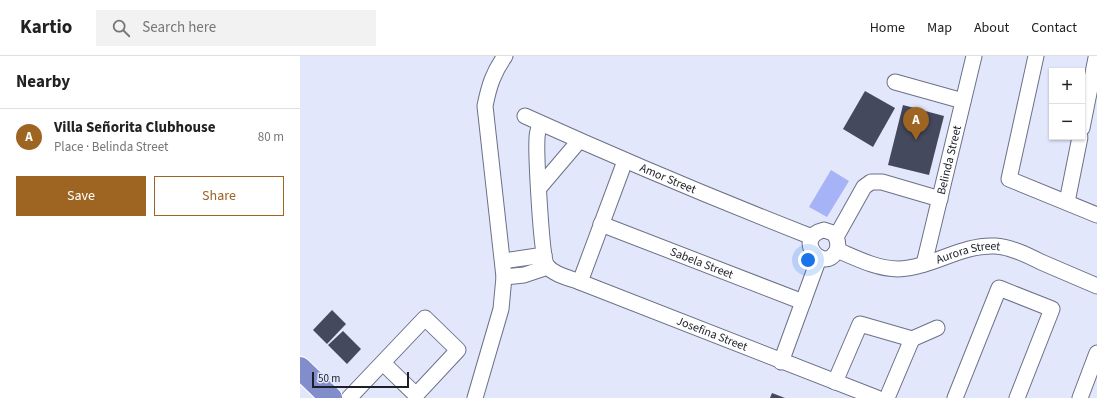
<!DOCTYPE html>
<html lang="en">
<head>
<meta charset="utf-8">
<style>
  :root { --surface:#fff; --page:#f2f2f2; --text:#222; --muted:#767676; --line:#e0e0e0; --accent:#9d6422 }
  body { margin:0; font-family:"Source Sans 3",sans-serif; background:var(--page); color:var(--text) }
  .controls { position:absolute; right:12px; top:12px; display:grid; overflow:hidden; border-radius:0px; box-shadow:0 1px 3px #0004 }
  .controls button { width:36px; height:36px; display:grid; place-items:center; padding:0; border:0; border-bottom:1px solid var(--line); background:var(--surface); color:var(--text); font:20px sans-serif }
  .scale { position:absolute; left:12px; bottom:10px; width:97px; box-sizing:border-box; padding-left:4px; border:2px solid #1c1e28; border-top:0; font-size:11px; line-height:14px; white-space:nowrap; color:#1c1e28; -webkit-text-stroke:3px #e2e7fc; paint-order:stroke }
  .you { position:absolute; left:508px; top:204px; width:14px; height:14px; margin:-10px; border:3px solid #fff; border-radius:50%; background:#1a73e8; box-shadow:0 0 0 6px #1a73e833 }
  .badge { display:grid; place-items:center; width:26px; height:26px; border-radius:50%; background:var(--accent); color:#fff; font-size:13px; font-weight:700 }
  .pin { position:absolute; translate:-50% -33px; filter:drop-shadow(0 1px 2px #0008) }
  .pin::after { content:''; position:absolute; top:21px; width:14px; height:12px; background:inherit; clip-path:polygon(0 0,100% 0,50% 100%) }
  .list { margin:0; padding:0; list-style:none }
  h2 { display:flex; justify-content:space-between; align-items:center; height:52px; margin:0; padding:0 16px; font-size:17px }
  h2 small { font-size:13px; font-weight:400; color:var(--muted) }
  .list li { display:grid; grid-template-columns:26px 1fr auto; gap:12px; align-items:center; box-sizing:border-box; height:56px; padding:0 16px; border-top:1px solid var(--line) }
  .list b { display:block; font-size:15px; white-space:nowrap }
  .list p { margin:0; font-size:13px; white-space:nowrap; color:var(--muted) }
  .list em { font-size:13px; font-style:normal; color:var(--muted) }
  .actions { display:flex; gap:8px; padding:12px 16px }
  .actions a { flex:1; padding:9px 0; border:1px solid var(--accent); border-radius:0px; text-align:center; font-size:14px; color:var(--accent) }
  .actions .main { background:var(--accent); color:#fff }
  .icon { flex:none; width:22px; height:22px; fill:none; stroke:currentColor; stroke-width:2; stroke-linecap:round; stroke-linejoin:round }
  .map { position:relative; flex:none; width:797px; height:342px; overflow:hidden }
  header { display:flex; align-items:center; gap:24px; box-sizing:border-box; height:56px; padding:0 20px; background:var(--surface); border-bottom:1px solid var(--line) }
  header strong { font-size:19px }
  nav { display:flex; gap:22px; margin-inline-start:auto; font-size:14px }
  .search { width:280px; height:36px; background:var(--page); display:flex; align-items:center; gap:10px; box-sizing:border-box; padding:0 14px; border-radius:0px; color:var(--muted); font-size:15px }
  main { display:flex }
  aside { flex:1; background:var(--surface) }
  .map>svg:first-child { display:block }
</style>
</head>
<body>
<header>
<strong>Kartio</strong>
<div class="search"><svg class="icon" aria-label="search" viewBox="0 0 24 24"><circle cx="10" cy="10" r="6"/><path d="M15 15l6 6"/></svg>Search here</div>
<nav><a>Home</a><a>Map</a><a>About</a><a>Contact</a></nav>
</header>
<main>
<aside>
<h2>Nearby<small></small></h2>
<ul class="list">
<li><span class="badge">A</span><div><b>Villa Señorita Clubhouse</b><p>Place · Belinda Street</p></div><em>80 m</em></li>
</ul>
<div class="actions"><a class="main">Save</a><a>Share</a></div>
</aside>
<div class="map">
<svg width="797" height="342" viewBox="0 0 797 342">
  <rect width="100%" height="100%" fill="#e2e7fc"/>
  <path fill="#a6b3f6" d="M531 114 549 125 527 161 509 151Z"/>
  <g fill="#44495e">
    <path d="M565 35 595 52 573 91 543 73Z"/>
    <path d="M603 49 644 60 629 119 588 109Z"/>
    <path d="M32 254 46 268 27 288 13 274Z"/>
    <path d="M43 275 61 293 47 308 28 289Z"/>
    <path d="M472 337 485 342H470Z"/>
  </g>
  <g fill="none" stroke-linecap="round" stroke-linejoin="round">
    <g stroke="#6c7188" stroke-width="17">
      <g id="minor">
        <path d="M736 0 709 123 797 159"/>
        <path d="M595 26 663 45"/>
        <path id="s1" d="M225 60C320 103 415 143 512 181"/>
        <path id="s2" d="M240 67C239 72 237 77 237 82 236 97 241 201 247 210 254 219 270 222 280 226L577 342"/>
        <path d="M782 72 796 2"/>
        <path d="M239 132 279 85"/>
        <path d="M767 146 780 81"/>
        <path id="s3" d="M301 168 503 246"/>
        <path d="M536 181 533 177 524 174C493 181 522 218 536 196 539 191 538 186 536 181L564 131 571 126H582L640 143"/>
        <path id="s4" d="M537 194C556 202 577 213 598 213 631 212 662 188 695 190 711 191 727 199 741 206 760 214 778 222 797 230"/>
        <path d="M203 205 244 199"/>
        <path id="s5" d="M624 208 674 0"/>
        <path d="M204 221 224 219 248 211"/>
        <path d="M280 226 325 105"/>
        <path d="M481 306 519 202"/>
        <path d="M535 326 560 268 612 283 637 272"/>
        <path d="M49 342 125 262 158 294 116 339 83 307"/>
        <path d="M175 342 201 253 204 221 185 50C189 30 193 17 205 0"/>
        <path d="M587 342 612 283"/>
        <path d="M655 342 699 232 752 253 717 342"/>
        <path d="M780 342 797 297"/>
      </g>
    </g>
    <g stroke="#fff" stroke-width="24">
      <path id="highway" d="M0 312 31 342"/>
    </g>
    <use href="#minor" stroke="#fff" stroke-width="15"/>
    <use href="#highway" stroke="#828dcc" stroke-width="22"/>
  </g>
  <g text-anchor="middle" stroke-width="4" stroke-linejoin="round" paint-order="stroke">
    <g font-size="12" fill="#1c1e28" stroke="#e2e7fc">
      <text dy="4" stroke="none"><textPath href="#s5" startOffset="107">Belinda Street</textPath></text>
      <text dy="4" stroke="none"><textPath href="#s1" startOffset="156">Amor Street</textPath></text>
      <text dy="4" stroke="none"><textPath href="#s4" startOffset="137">Aurora Street</textPath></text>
      <text dy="4" stroke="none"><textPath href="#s3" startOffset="108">Sabela Street</textPath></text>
      <text dy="4" stroke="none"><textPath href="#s2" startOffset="323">Josefina Street</textPath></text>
    </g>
  </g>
</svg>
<div class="controls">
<button>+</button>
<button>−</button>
</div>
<div class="scale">50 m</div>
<div class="you"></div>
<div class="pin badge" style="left:616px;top:84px">A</div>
</div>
</main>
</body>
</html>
